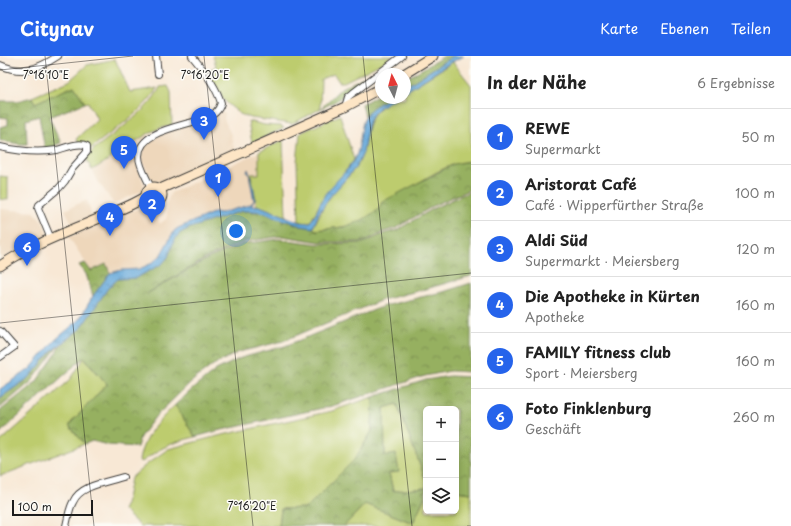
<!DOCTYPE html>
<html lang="de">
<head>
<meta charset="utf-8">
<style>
  :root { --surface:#fff; --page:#f2f2f2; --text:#222; --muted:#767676; --line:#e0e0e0; --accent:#2563eb }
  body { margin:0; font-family:"Playpen Sans",sans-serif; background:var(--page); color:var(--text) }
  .controls { position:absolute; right:12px; bottom:12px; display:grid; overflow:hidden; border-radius:6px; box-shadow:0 2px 6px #0003 }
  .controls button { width:36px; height:36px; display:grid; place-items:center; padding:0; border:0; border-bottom:1px solid var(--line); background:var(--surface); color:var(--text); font:20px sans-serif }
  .compass { position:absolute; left:375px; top:12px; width:36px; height:36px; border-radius:50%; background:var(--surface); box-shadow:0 2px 6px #0003; rotate:354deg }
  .scale { position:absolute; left:12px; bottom:10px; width:81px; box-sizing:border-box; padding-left:4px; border:2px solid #1c1c1c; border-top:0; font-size:11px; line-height:14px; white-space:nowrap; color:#1c1c1c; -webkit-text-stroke:3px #fdfcf7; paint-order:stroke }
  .you { position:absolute; left:236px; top:175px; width:14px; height:14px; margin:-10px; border:3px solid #fff; border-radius:50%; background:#1a73e8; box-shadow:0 0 0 6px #1a73e833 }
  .badge { display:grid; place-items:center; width:26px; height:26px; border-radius:50%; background:var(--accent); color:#fff; font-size:13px; font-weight:700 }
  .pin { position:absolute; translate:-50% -33px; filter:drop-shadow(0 1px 2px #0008) }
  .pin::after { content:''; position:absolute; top:21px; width:14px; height:12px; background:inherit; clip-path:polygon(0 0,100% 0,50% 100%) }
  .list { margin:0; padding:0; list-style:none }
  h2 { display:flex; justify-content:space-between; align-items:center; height:52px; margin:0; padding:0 16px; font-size:17px }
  h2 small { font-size:13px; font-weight:400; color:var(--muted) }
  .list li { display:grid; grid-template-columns:26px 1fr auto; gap:12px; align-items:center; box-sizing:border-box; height:56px; padding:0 16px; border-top:1px solid var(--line) }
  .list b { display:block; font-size:15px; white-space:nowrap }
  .list p { margin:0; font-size:13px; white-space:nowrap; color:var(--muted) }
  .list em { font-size:13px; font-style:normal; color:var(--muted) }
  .icon { flex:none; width:22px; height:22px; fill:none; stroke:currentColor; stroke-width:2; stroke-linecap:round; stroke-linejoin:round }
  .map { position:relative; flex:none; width:471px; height:470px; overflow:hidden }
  header { display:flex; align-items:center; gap:24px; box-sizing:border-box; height:56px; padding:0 20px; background:var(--accent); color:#fff }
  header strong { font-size:19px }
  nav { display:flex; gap:22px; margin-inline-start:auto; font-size:14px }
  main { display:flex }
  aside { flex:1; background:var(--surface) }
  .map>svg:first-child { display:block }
</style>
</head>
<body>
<header>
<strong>Citynav</strong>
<nav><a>Karte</a><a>Ebenen</a><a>Teilen</a></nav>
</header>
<main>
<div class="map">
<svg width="471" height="470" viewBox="0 0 471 470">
  <defs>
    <pattern id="forest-crowns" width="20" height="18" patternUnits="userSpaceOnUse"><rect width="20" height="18" fill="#96b061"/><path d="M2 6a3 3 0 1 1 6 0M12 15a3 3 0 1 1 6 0" fill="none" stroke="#7a8e4f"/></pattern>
    <pattern id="water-ripples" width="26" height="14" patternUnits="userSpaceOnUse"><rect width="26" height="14" fill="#65a7d9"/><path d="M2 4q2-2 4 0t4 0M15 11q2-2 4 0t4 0" fill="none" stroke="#5287af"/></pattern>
  </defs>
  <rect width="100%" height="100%" fill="#fdfcf7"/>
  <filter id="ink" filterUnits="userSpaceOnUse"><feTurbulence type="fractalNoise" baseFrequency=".025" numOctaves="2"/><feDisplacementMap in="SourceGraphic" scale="8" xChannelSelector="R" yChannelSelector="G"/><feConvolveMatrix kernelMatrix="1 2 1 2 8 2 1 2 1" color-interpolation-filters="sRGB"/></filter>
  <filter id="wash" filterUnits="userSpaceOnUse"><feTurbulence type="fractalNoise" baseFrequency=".012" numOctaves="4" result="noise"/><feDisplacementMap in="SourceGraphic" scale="16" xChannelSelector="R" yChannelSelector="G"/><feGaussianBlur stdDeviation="0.9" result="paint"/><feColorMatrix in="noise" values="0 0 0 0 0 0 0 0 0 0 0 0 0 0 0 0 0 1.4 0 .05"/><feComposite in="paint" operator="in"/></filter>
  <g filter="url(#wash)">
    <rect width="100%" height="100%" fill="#f8e8d5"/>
    <g fill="#eed7bb">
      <path d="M220 55 225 58 224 63 231 79 232 86 230 91 226 95 220 97 218 99 227 96 230 92 233 86 232 79 234 95 161 127 153 125 145 111 142 101 143 93 145 90 151 85 160 79Z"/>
      <path d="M149 78 138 90 136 96V107L144 129 143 134 114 148 99 127 92 114 107 106 131 89Z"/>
      <path d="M259 96V118H251L257 150 250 149 254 145 249 149 221 157 215 156 178 172 174 175 160 200 152 207 143 212 121 214 110 217 106 209 91 215 69 181 125 156 132 155 147 150 150 151 156 156 160 168 166 163 167 159 166 148 171 137Z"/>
      <path d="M87 144 92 160 73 169 65 154Z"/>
      <path d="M0 153 34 156 43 165 46 176V181L0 205Z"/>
    </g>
    <g fill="#bdcc6e" stroke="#6c7445">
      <path d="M213 0H393L384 6 344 26H339L334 18 321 23 320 53 292 68 251 62 240 58 228 48 223 43 217 31 206 17 216 10Z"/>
      <path d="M115 3 130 36 157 32C144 56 110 76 89 94L78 87 76 83 97 63 88 46 85 47 74 30 35 47 32 41 69 25 87 9Z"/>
      <path d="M453 6 471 29V105C438 106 393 147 363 164 348 172 332 172 315 174L313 171C319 162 322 152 328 144 336 132 348 123 356 111 372 89 358 66 385 48 393 43 395 42 405 42V36Z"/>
      <path d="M168 30 171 36 172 69C165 71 157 73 151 76 130 87 113 103 92 114L85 101C106 81 148 58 160 31Z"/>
      <path d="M340 59 354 104 344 117 324 140 311 165 305 167 299 165 297 106 300 77Z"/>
      <path d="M248 65 265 69 281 70 284 72 252 87Z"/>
      <path d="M283 84 286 160 257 150 251 118H259V96Z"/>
      <path d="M0 120 8 121V144L0 143Z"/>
      <path d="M84 302 107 328 70 368V371L85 388 0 420V386L71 323Z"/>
      <path d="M373 341 372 375 355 403 306 452 281 453 279 470H140L123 454 126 448 131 422 147 408 168 393 218 380 332 355Z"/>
      <path d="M397 348 426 425V432L393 435 389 417 398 416 385 400 384 352Z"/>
      <path d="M175 349 195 381C171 387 161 391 142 406L139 405C143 380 158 366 175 349Z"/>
      <path d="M456 435 471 437V470H344L365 448 413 467 426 438V455H456Z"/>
    </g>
    <g fill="url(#forest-crowns)" stroke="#59663e">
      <path d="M444 0H453L405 31V23Z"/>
      <path d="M374 16 336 45 320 53 341 32Z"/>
      <path d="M74 30 85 47 49 61 61 87 55 89 57 93 45 94 39 60 26 64 27 88H18L0 84V71L8 69V62L0 61V45H17L32 41 35 47Z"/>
      <path d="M381 37V42H388L376 50 365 60 362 48Z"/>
      <path d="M471 105V133L435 149 396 172 383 176 363 186H320L282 180 243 186 208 201 148 237 209 202 243 188 279 183 318 188 363 187 383 178 397 174 436 151 471 135V220L429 232 382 244 283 285 239 296 213 309 191 326 155 361 140 381 137 391 108 389 92 385 85 388 70 371V368L107 328 84 301 0 377V355L36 326 56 298 59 291 81 272 108 232 118 223 136 222 168 201 174 185 180 177 190 172 212 164 242 155H252L262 156 301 170 313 171 315 174 344 171 362 164 378 154 382 146 454 108Z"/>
      <path d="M85 207 91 215 106 208 110 217 93 240 86 218 79 209Z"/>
      <path d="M471 227V316L450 315 425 320 332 350 217 375 195 381 175 349 195 331 216 314 241 302 285 290 384 250 446 235Z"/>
      <path d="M59 289 32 325 0 352V342L30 321 53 294Z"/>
      <path d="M450 320 471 321V437L456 435V353H426V425L397 348 384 352 385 400 396 398 399 416 389 417 393 435 426 432V438L413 467 365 448 344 470H279L281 453 306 452 355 403 372 375 373 341 426 324Z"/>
    </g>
    <g fill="url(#water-ripples)" stroke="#40627a">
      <path d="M453 0H464L450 7 405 36V31Z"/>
      <path d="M388 42H395L380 51 373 58 368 68 363 97 357 110 329 142 319 157 313 172 301 170 262 156 252 155H242L190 172 180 177 174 185 168 201 162 208 136 222 118 223 108 232 81 272 53 294 30 321 0 342V333L30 313 54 285 73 269 80 262 93 240 110 217 121 214 139 213 152 207 160 200 174 175 178 172 215 156 221 157 249 149 254 145 249 118 247 115 248 113C250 118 256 139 255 144 254 145 251 149 251 149L260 150 300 166 309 167C316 161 319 148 324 140 333 127 346 117 354 104 362 91 359 70 366 59 370 52 381 47 388 42Z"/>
    </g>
  </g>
  <g filter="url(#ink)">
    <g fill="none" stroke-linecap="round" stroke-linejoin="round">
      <g stroke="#3d3b38" stroke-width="8">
        <g id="minor">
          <path d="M156 0 158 18"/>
          <path d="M0 9C23 19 38 13 58 0"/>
          <path d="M345 51 348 41 353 37 402 0"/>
          <path d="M0 91C18 95 39 97 57 94 65 92 79 85 87 90V96L72 113 65 125 59 132 39 149 38 152 51 183"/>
          <path d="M151 132C147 122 139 111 139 100 139 70 199 70 215 57 218 54 220 51 221 47 217 32 202 12 192 0"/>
          <path d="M0 275 14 291 0 301"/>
          <path d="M66 470C68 462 69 453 73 446 80 429 108 426 123 421"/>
        </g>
      </g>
      <g stroke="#3d3b38" stroke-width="11">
        <g id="secondary">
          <path d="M404 18 433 0"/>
          <circle cx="154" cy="139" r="8"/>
          <path d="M160 133 345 51 381 32"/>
          <path d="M0 210C31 189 68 176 102 161 117 155 133 149 147 140"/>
        </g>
      </g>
      <use href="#minor" stroke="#fff" stroke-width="6"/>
      <use href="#secondary" stroke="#fde5c5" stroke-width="9"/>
    </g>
  </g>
  <path fill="none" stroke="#1c1c1c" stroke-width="1" stroke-opacity="0.45" d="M45 0 94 470M204 0 253 470M363 0 412 470M0 14 133 0M0 267 471 217M467 470H471"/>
  <g font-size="10" text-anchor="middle" fill="#1c1c1c" stroke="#fdfcf7" stroke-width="3" stroke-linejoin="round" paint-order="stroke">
    <text x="46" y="23">7°16'10"E</text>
    <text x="205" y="23">7°16'20"E</text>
    <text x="252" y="454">7°16'20"E</text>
  </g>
</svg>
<div class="controls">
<button>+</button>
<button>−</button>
<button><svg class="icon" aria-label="layers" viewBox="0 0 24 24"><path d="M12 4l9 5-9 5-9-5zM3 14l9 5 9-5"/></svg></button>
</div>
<svg class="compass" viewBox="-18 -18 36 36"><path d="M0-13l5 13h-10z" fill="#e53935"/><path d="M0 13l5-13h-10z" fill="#767676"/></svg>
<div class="scale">100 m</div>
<div class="you"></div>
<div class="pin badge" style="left:218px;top:141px">1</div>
<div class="pin badge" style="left:152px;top:167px">2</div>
<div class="pin badge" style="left:204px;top:84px">3</div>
<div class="pin badge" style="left:110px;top:180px">4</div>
<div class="pin badge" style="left:124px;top:113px">5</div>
<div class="pin badge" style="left:27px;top:210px">6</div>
</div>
<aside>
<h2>In der Nähe<small>6 Ergebnisse</small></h2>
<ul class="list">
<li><span class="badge">1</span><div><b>REWE</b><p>Supermarkt</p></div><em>50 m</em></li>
<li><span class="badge">2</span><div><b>Aristorat Café</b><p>Café · Wipperfürther Straße</p></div><em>100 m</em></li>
<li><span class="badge">3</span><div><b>Aldi Süd</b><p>Supermarkt · Meiersberg</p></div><em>120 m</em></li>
<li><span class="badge">4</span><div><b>Die Apotheke in Kürten</b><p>Apotheke</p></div><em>160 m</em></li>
<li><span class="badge">5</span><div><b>FAMILY fitness club</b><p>Sport · Meiersberg</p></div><em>160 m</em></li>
<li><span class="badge">6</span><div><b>Foto Finklenburg</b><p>Geschäft</p></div><em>260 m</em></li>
</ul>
</aside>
</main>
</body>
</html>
